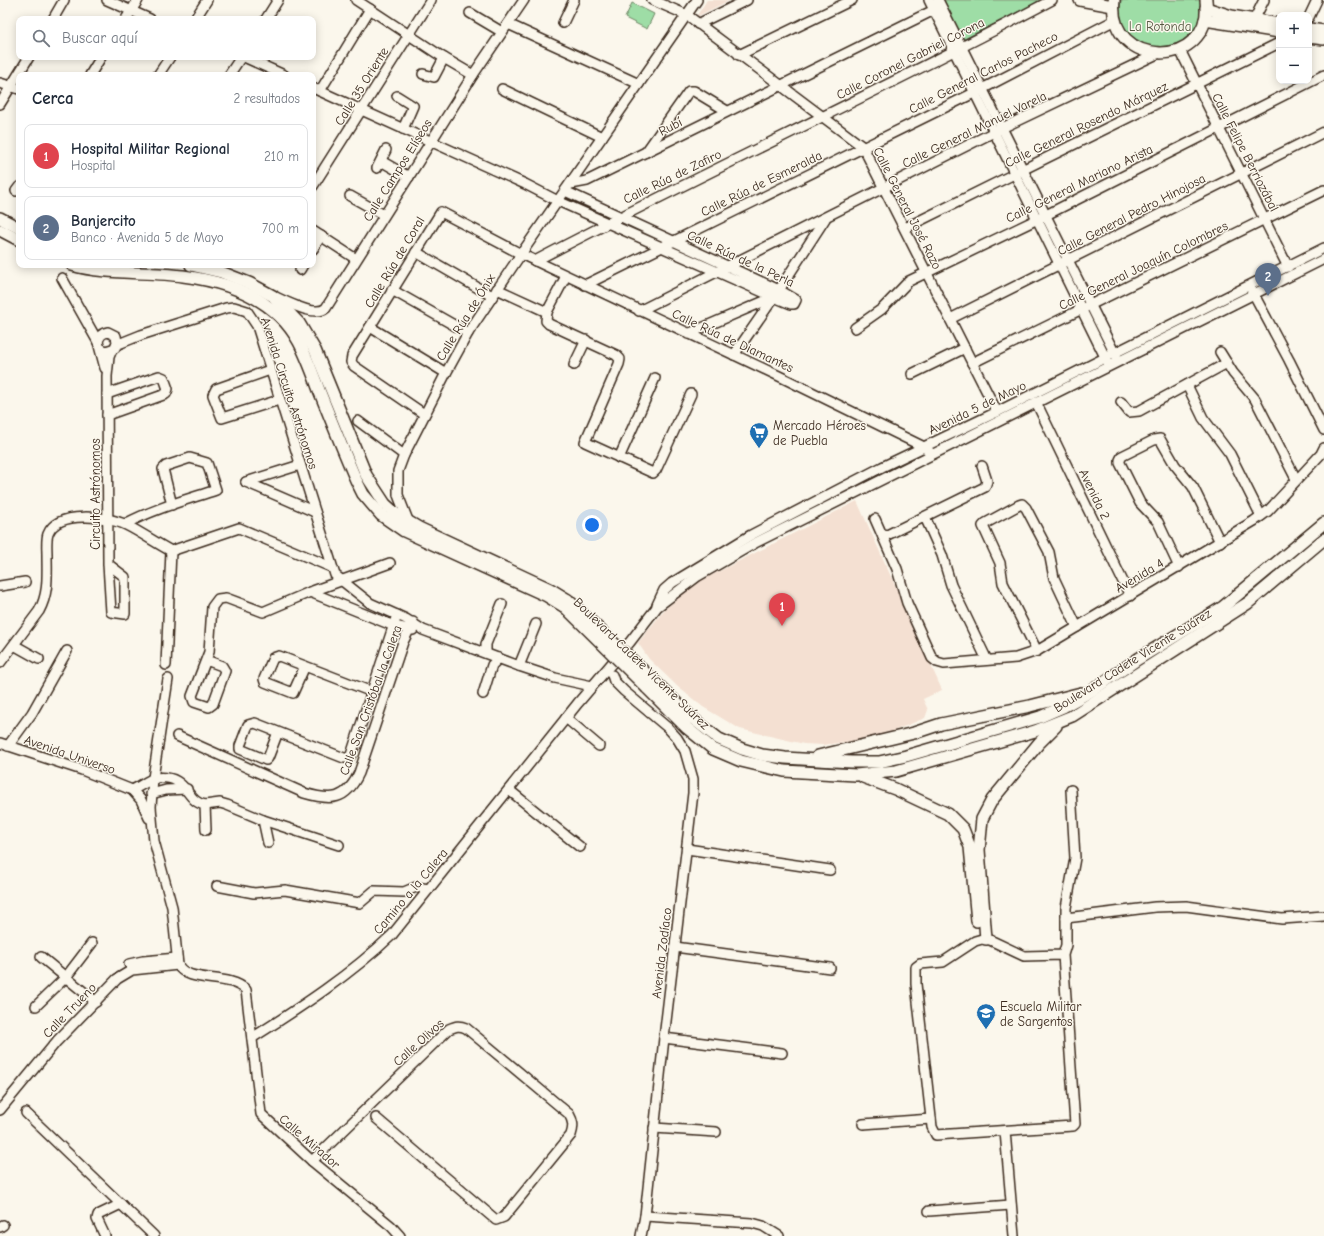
<!DOCTYPE html>
<html lang="es">
<head>
<meta charset="utf-8">
<style>
  :root { --surface:#fff; --page:#f6f6f7; --text:#1f2937; --muted:#747a83; --line:#e0e1e3; --accent:#1f6fb2 }
  body { margin:0; font-family:"Comic Neue",sans-serif; background:var(--page); color:var(--text) }
  .controls { position:absolute; right:12px; top:12px; display:grid; overflow:hidden; border-radius:8px; box-shadow:0 2px 10px #0003 }
  .controls button { width:36px; height:36px; display:grid; place-items:center; padding:0; border:0; border-bottom:1px solid var(--line); background:var(--surface); color:var(--text); font:20px sans-serif }
  .you { position:absolute; left:592px; top:525px; width:14px; height:14px; margin:-10px; border:3px solid #fff; border-radius:50%; background:#1a73e8; box-shadow:0 0 0 6px #1a73e833 }
  .badge { display:grid; place-items:center; width:26px; height:26px; border-radius:50%; background:var(--accent); color:#fff; font-size:13px; font-weight:700 }
  .pin { position:absolute; translate:-50% -33px; filter:drop-shadow(0 1px 2px #0008) }
  .pin::after { content:''; position:absolute; top:21px; width:14px; height:12px; background:inherit; clip-path:polygon(0 0,100% 0,50% 100%) }
  .list { margin:0; padding:0; list-style:none }
  h2 { display:flex; justify-content:space-between; align-items:center; height:52px; margin:0; padding:0 16px; font-size:17px }
  h2 small { font-size:13px; font-weight:400; color:var(--muted) }
  .list li { display:grid; grid-template-columns:26px 1fr auto; gap:12px; align-items:center; box-sizing:border-box; height:64px; margin:0 8px 8px; padding:0 8px; border:1px solid var(--line); border-radius:8px }
  .list b { display:block; font-size:15px; white-space:nowrap }
  .list p { margin:0; font-size:13px; white-space:nowrap; color:var(--muted) }
  .list em { font-size:13px; font-style:normal; color:var(--muted) }
  .icon { flex:none; width:22px; height:22px; fill:none; stroke:currentColor; stroke-width:2; stroke-linecap:round; stroke-linejoin:round }
  .map { position:relative; flex:none; width:1324px; height:1236px; overflow:hidden }
  .search { position:absolute; background:var(--surface); box-shadow:0 2px 10px #0003; left:16px; top:16px; width:300px; height:44px; display:flex; align-items:center; gap:10px; box-sizing:border-box; padding:0 14px; border-radius:8px; color:var(--muted); font-size:15px }
  .panel { position:absolute; background:var(--surface); box-shadow:0 2px 10px #0003; left:16px; top:72px; width:300px; height:196px; border-radius:8px }
  .map>svg:first-child { display:block }
</style>
</head>
<body>
<div class="map">
<svg width="1324" height="1236" viewBox="0 0 1324 1236">
  <rect width="100%" height="100%" fill="#fbf7ec"/>
  <filter id="ink" filterUnits="userSpaceOnUse"><feTurbulence type="fractalNoise" baseFrequency=".025" numOctaves="2"/><feDisplacementMap in="SourceGraphic" scale="8" xChannelSelector="R" yChannelSelector="G"/><feConvolveMatrix kernelMatrix="1 2 1 2 8 2 1 2 1" color-interpolation-filters="sRGB"/></filter>
  <g filter="url(#ink)">
    <g fill="#f4e0d2">
      <path d="M707 0H730L696 17Z"/>
      <path d="M857 501 942 690 923 699 928 710 925 718 876 738 823 745 804 744 740 729 703 707 678 687 649 659 638 643 665 609 698 582Z"/>
    </g>
    <g fill="#9edda6" stroke="#6c8462">
      <path d="M943 0H1043L962 40Z"/>
      <path d="M1121 0H1200C1204 31 1193 36 1169 51L1132 41 1119 18Z"/>
      <path d="M632 3 654 14 647 29 625 18Z"/>
    </g>
    <g fill="none" stroke-linecap="round" stroke-linejoin="round">
      <g stroke="#3b2a1e" stroke-width="12">
        <g id="minor">
          <path d="M107 0 150 19"/>
          <path d="M356 0 444 58 473 75"/>
          <path d="M652 0 687 15 863 147 997 412"/>
          <path d="M929 0 1108 363"/>
          <path d="M938 0 1117 358"/>
          <path d="M470 13 502 32"/>
          <path d="M1309 17 1317 0"/>
          <path d="M53 19 64 0"/>
          <path d="M126 19 138 0"/>
          <path d="M195 19 207 0"/>
          <path d="M266 19 278 0"/>
          <path d="M563 23 574 0"/>
          <path d="M508 24 639 84"/>
          <path d="M698 24 747 0"/>
          <path d="M1251 26 1264 0"/>
          <path d="M1180 50 1288 267"/>
          <path d="M739 55 852 0"/>
          <path d="M244 57 284 75"/>
          <path d="M423 74 434 77 444 58"/>
          <path d="M90 75 101 57"/>
          <path d="M158 75 170 57"/>
          <path d="M229 75 241 57"/>
          <path d="M0 83 19 89"/>
          <path d="M313 88 525 184 558 201 774 297 791 304H794L796 300 779 290 565 191"/>
          <path d="M502 89 602 137"/>
          <path d="M320 91 370 9"/>
          <path d="M397 96 413 106 403 129"/>
          <path d="M0 104 29 57"/>
          <path d="M646 152 689 91H694L727 111"/>
          <path d="M381 161 409 177"/>
          <path d="M377 168 386 150"/>
          <path d="M571 184 587 181 934 10"/>
          <path d="M313 186 431 0"/>
          <path d="M16 191 19 187"/>
          <path d="M350 196 384 215"/>
          <path d="M905 228 1279 43"/>
          <path d="M313 231 356 259"/>
          <path d="M313 249 321 236"/>
          <path d="M416 252 492 296"/>
          <path d="M535 261C706 171 882 91 1052 0"/>
          <path d="M300 270 303 265"/>
          <path d="M566 276 547 312 546 321 549 324 616 355 620 359 619 364 585 442 653 473 656 470 691 394"/>
          <path d="M62 278 98 342"/>
          <path d="M585 285 982 89 1115 20"/>
          <path d="M497 289 547 312"/>
          <path d="M1251 289 1289 360 1324 430"/>
          <path d="M392 290 468 333"/>
          <path d="M273 296C286 301 315 318 326 308L473 75 524 0"/>
          <path d="M639 311 1002 128 1157 54"/>
          <path d="M950 319 1324 132"/>
          <path d="M370 327 446 373"/>
          <path d="M855 328 882 309 909 281 1046 215 1324 75"/>
          <path d="M688 334 774 297"/>
          <path d="M116 345 141 335 226 308 234 307 247 311 257 326 335 575 370 603 406 619 423 630 519 666 555 678 592 686"/>
          <path d="M100 348 106 351 115 348 117 342 116 336 108 332C102 333 99 336 98 342L105 368"/>
          <path d="M1220 352 1233 373 1255 399 1296 479"/>
          <path d="M734 355 779 290 825 219"/>
          <path d="M972 363 1324 190"/>
          <path d="M574 365 586 340"/>
          <path d="M270 370 216 389 213 395 222 418 279 400"/>
          <path d="M912 374 965 348"/>
          <path d="M1187 385 1203 418 1230 454 1261 516"/>
          <path d="M107 394 159 376 164 378 168 389 166 394 107 415"/>
          <path d="M1036 402 1130 596"/>
          <path d="M1121 402 1129 412 1139 411 1227 363"/>
          <path d="M424 414 354 366 351 362 352 356 441 212 521 254 779 376 924 447 932 454"/>
          <path d="M358 421 404 455"/>
          <path d="M619 458 655 378"/>
          <path d="M246 482 315 512"/>
          <path d="M246 482 300 465"/>
          <path d="M925 517 942 555 951 585 987 660"/>
          <path d="M875 519 897 569 907 603 932 658 937 662 944 664 1016 658 1037 651 1254 521 1268 511 1321 454 1324 448"/>
          <path d="M409 523 398 495V471L404 455 446 373 468 333 521 254 697 0"/>
          <path d="M125 524C153 509 186 500 216 490L207 463 190 458 166 466 163 469 172 505"/>
          <path d="M883 537 985 487 987 481 982 466"/>
          <path d="M171 551 239 528 331 567"/>
          <path d="M108 564 125 577V614L111 612 108 564 107 376 109 357 112 350"/>
          <path d="M1179 567 1158 522 1140 503 1120 463V460L1122 456 1154 440 1160 439 1175 465 1193 487 1220 542"/>
          <path d="M0 586 25 582"/>
          <path d="M310 592 394 626 413 630"/>
          <path d="M657 605 664 590 672 583 751 535 882 467 997 412 1324 248"/>
          <path d="M14 645 39 659"/>
          <path d="M1037 651 1003 583 1000 563 983 526 986 523 1019 505 1022 504 1026 508 1049 552 1054 578 1077 627"/>
          <path d="M486 653V644L502 604"/>
          <path d="M206 660 222 666 225 671 213 704 209 707 194 702 192 696 209 652 212 607 218 599 226 598 263 612 310 592 390 563"/>
          <path d="M0 663 39 611C49 593 47 575 47 555 47 548 46 540 48 534 57 510 108 516 126 525 142 533 156 543 171 551"/>
          <path d="M166 665 171 551"/>
          <path d="M305 666 293 693 265 682 264 679 273 658 279 656 372 692"/>
          <path d="M519 666 536 624"/>
          <path d="M612 675 614 681 624 691 668 728 677 738 685 751 693 779V793L664 1038 645 1216 641 1236"/>
          <path d="M168 679 153 778 151 807 154 841 172 907 178 965C187 984 230 973 246 990L261 1114 312 1161 391 1226 400 1236"/>
          <path d="M483 694 492 665 499 658"/>
          <path d="M566 718 599 746"/>
          <path d="M278 732 268 758 266 760 240 749V746L248 725 255 723 344 758H348L351 755 397 615"/>
          <path d="M177 736 304 793C331 801 346 801 359 773L403 642 413 622"/>
          <path d="M0 743 82 770 132 790 141 800 149 818"/>
          <path d="M8 746 32 713 67 651"/>
          <path d="M132 790C139 787 150 779 155 778 189 774 185 802 205 805L206 830"/>
          <path d="M509 790 580 847"/>
          <path d="M151 794 166 790 187 789"/>
          <path d="M205 805 220 803 227 805 263 820 339 845"/>
          <path d="M263 820 268 843"/>
          <path d="M687 849 830 870"/>
          <path d="M217 886 254 893 285 890 360 903 374 891 404 892 416 887 429 889"/>
          <path d="M1066 918 1155 907 1186 906 1282 919 1324 916"/>
          <path d="M675 947 830 968"/>
          <path d="M1063 955 1024 956 990 940 982 939 975 941 943 962 920 964 916 967V984L932 1127 936 1135 1073 1126 1075 1124 1063 955 1066 945V908L1075 858 1071 790"/>
          <path d="M41 957 96 1002"/>
          <path d="M129 964 143 961 177 958"/>
          <path d="M36 1006 66 977 92 943"/>
          <path d="M252 1038C301 1007 350 975 392 935L578 703 630 642 657 607 698 576 755 543 1324 259"/>
          <path d="M664 1038 782 1053"/>
          <path d="M0 1110 57 1041 117 979 132 970 178 965"/>
          <path d="M26 1113 154 1236"/>
          <path d="M863 1124 931 1119"/>
          <path d="M654 1128 716 1132"/>
          <path d="M1005 1131 1014 1236"/>
          <path d="M312 1161 449 1029C456 1026 459 1025 466 1028L569 1114C573 1121 574 1126 571 1135L504 1217 496 1220 376 1118"/>
          <path d="M929 1211 1011 1205"/>
          <path d="M645 1216 752 1223 763 1226 779 1236"/>
          <path d="M0 1227 3 1225"/>
          <path d="M105 1236 97 1219 98 1215 121 1204"/>
        </g>
      </g>
      <g stroke="#3b2a1e" stroke-width="14">
        <g id="major">
          <path d="M1080 0 1113 6"/>
          <path d="M1114 0C1106 70 1214 71 1206 0"/>
          <path d="M1206 8 1231 16 1279 24"/>
          <path d="M1205 20 1279 32"/>
          <path d="M1309 29 1324 31"/>
          <path d="M1309 37 1324 39"/>
          <path d="M0 218 19 228"/>
          <path d="M0 230 19 240"/>
          <path d="M72 265C105 275 148 271 183 276 229 282 276 299 299 342 307 357 313 374 319 390 331 420 343 450 356 480L363 494 381 515 404 531 547 596 565 607"/>
          <path d="M191 265 221 272 249 283 273 296 299 323 315 350 366 475 385 504 397 515 419 528 550 589 568 600"/>
          <path d="M653 680 693 719 719 739 742 749 762 755 785 758 851 762H879L906 756 1040 717 1063 707 1093 690 1138 659 1223 607 1324 523"/>
          <path d="M647 688 687 728 713 749 741 761 784 771 856 775 896 771 1035 731 1072 716 1248 603 1324 539"/>
          <path d="M818 756 914 733 941 724 1030 706 1081 693"/>
          <path d="M863 777 895 789 948 814 963 829 970 847 977 921"/>
          <path d="M986 939 979 850 982 819 992 800 1039 743 1056 726"/>
        </g>
      </g>
      <use href="#minor" stroke="#fbf7ec" stroke-width="9"/>
      <use href="#major" stroke="#fbf7ec" stroke-width="11"/>
      <g stroke="#3b2a1e" stroke-width="14" stroke-linecap="butt">
        <g id="major-bridge">
          <path d="M568 600 653 680"/>
          <path d="M565 607 647 688"/>
        </g>
      </g>
      <use href="#major-bridge" stroke="#fbf7ec" stroke-width="11"/>
    </g>
  </g>
  <defs>
    <g id="supermarket-pin" transform="scale(1)"><path d="M0 17L-7.5 6A9.5 9.5 0 1 1 7.5 6Z" fill="#1f6fb2" stroke="#fbf7ec"/><path d="M-6-5.5h2.5l.6 2H6L4.5 2H-2.5L-4.4-4H-6ZM-1.5 3.2a1.3 1.3 0 1 0 .1 0ZM3 3.2a1.3 1.3 0 1 0 .1 0Z" fill="#fff"/></g>
    <g id="university-pin" transform="scale(1)"><path d="M0 17L-7.5 6A9.5 9.5 0 1 1 7.5 6Z" fill="#1f6fb2" stroke="#fbf7ec"/><path d="M0-5L7-2L0 1L-7-2ZM-4 1L0 2.5L4 1V4Q0 6-4 4Z" fill="#fff"/></g>
  </defs>
  <g fill-rule="evenodd">
    <use href="#supermarket-pin" x="759" y="432"/>
    <use href="#university-pin" x="986" y="1013"/>
  </g>
  <g text-anchor="middle" stroke-width="3" stroke-linejoin="round" paint-order="stroke">
    <g font-size="13" fill="#545740" stroke="#fbf7ec">
      <text x="1160" y="31">La Rotonda</text>
    </g>
    <g font-size="13" fill="#3b2a1e" stroke="#fbf7ec">
      <text transform="translate(910 58) rotate(-27)" y="5">Calle Coronel Gabriel Corona</text>
      <text transform="translate(983 72) rotate(-27)" y="5">Calle General Carlos Pacheco</text>
      <text transform="translate(361 86) rotate(-58)" y="5">Calle 35 Oriente</text>
      <text transform="translate(1086 124) rotate(-26)" y="5">Calle General Rosendo Márquez</text>
      <text transform="translate(670 126) rotate(-27)" y="5">Rubí</text>
      <text transform="translate(974 129) rotate(-26)" y="5">Calle General Manuel Varela</text>
      <text transform="translate(1246 152) rotate(63)" y="5">Calle Felipe Berriozábal</text>
      <text transform="translate(397 170) rotate(-58)" y="5">Calle Campos Elíseos</text>
      <text transform="translate(672 176) rotate(-26)" y="5">Calle Rúa de Zafiro</text>
      <text transform="translate(761 183) rotate(-26)" y="5">Calle Rúa de Esmeralda</text>
      <text transform="translate(1079 183) rotate(-26)" y="5">Calle General Mariano Arista</text>
      <text transform="translate(908 208) rotate(63)" y="5">Calle General José Razo</text>
      <text transform="translate(1131 214) rotate(-27)" y="5">Calle General Pedro Hinojosa</text>
      <text transform="translate(741 258) rotate(25)" y="5">Calle Rúa de la Perla</text>
      <text transform="translate(394 262) rotate(-59)" y="5">Calle Rúa de Coral</text>
      <text transform="translate(1143 265) rotate(-26)" y="5">Calle General Joaquín Colombres</text>
      <text transform="translate(465 317) rotate(-58)" y="5">Calle Rúa de Ónix</text>
      <text transform="translate(733 340) rotate(25)" y="5">Calle Rúa de Diamantes</text>
      <text transform="translate(290 393) rotate(72)" y="5">Avenida Circuito Astrónomos</text>
      <text transform="translate(977 407) rotate(-26)" y="5">Avenida 5 de Mayo</text>
      <text transform="translate(95 494) rotate(-90)" y="5">Circuito Astrónomos</text>
      <text transform="translate(1095 494) rotate(64)" y="5">Avenida 2</text>
      <text transform="translate(1139 575) rotate(-31)" y="5">Avenida 4</text>
      <text transform="translate(1132 660) rotate(-32)" y="5">Boulevard Cadete Vicente Suárez</text>
      <text transform="translate(642 663) rotate(44)" y="5">Boulevard Cadete Vicente Suárez</text>
      <text transform="translate(370 700) rotate(-70)" y="5">Calle San Cristóbal la Calera</text>
      <text transform="translate(70 754) rotate(19)" y="5">Avenida Universo</text>
      <text transform="translate(410 891) rotate(-50)" y="5">Camino a la Calera</text>
      <text transform="translate(661 953) rotate(-83)" y="5">Avenida Zodíaco</text>
      <text transform="translate(69 1010) rotate(-46)" y="5">Calle Trueno</text>
      <text transform="translate(418 1042) rotate(-42)" y="5">Calle Olivos</text>
      <text transform="translate(310 1141) rotate(41)" y="5">Calle Mirador</text>
    </g>
    <g font-size="13" fill="#3b2a1e" stroke="#fbf7ec" text-anchor="start">
      <text x="773" y="430">Mercado Héroes<tspan x="773" dy="15">de Puebla</tspan></text>
      <text x="1000" y="1011">Escuela Militar<tspan x="1000" dy="15">de Sargentos</tspan></text>
    </g>
  </g>
</svg>
<div class="controls">
<button>+</button>
<button>−</button>
</div>
<div class="you"></div>
<div class="pin badge" style="left:782px;top:626px;background:#e0444e">1</div>
<div class="pin badge" style="left:1268px;top:296px;background:#5c6f8a">2</div>
<div class="search"><svg class="icon" aria-label="search" viewBox="0 0 24 24"><circle cx="10" cy="10" r="6"/><path d="M15 15l6 6"/></svg>Buscar aquí</div>
<section class="panel">
<h2>Cerca<small>2 resultados</small></h2>
<ul class="list">
<li><span class="badge" style="background:#e0444e">1</span><div><b>Hospital Militar Regional</b><p>Hospital</p></div><em>210 m</em></li>
<li><span class="badge" style="background:#5c6f8a">2</span><div><b>Banjercito</b><p>Banco · Avenida 5 de Mayo</p></div><em>700 m</em></li>
</ul>
</section>
</div>
</body>
</html>
